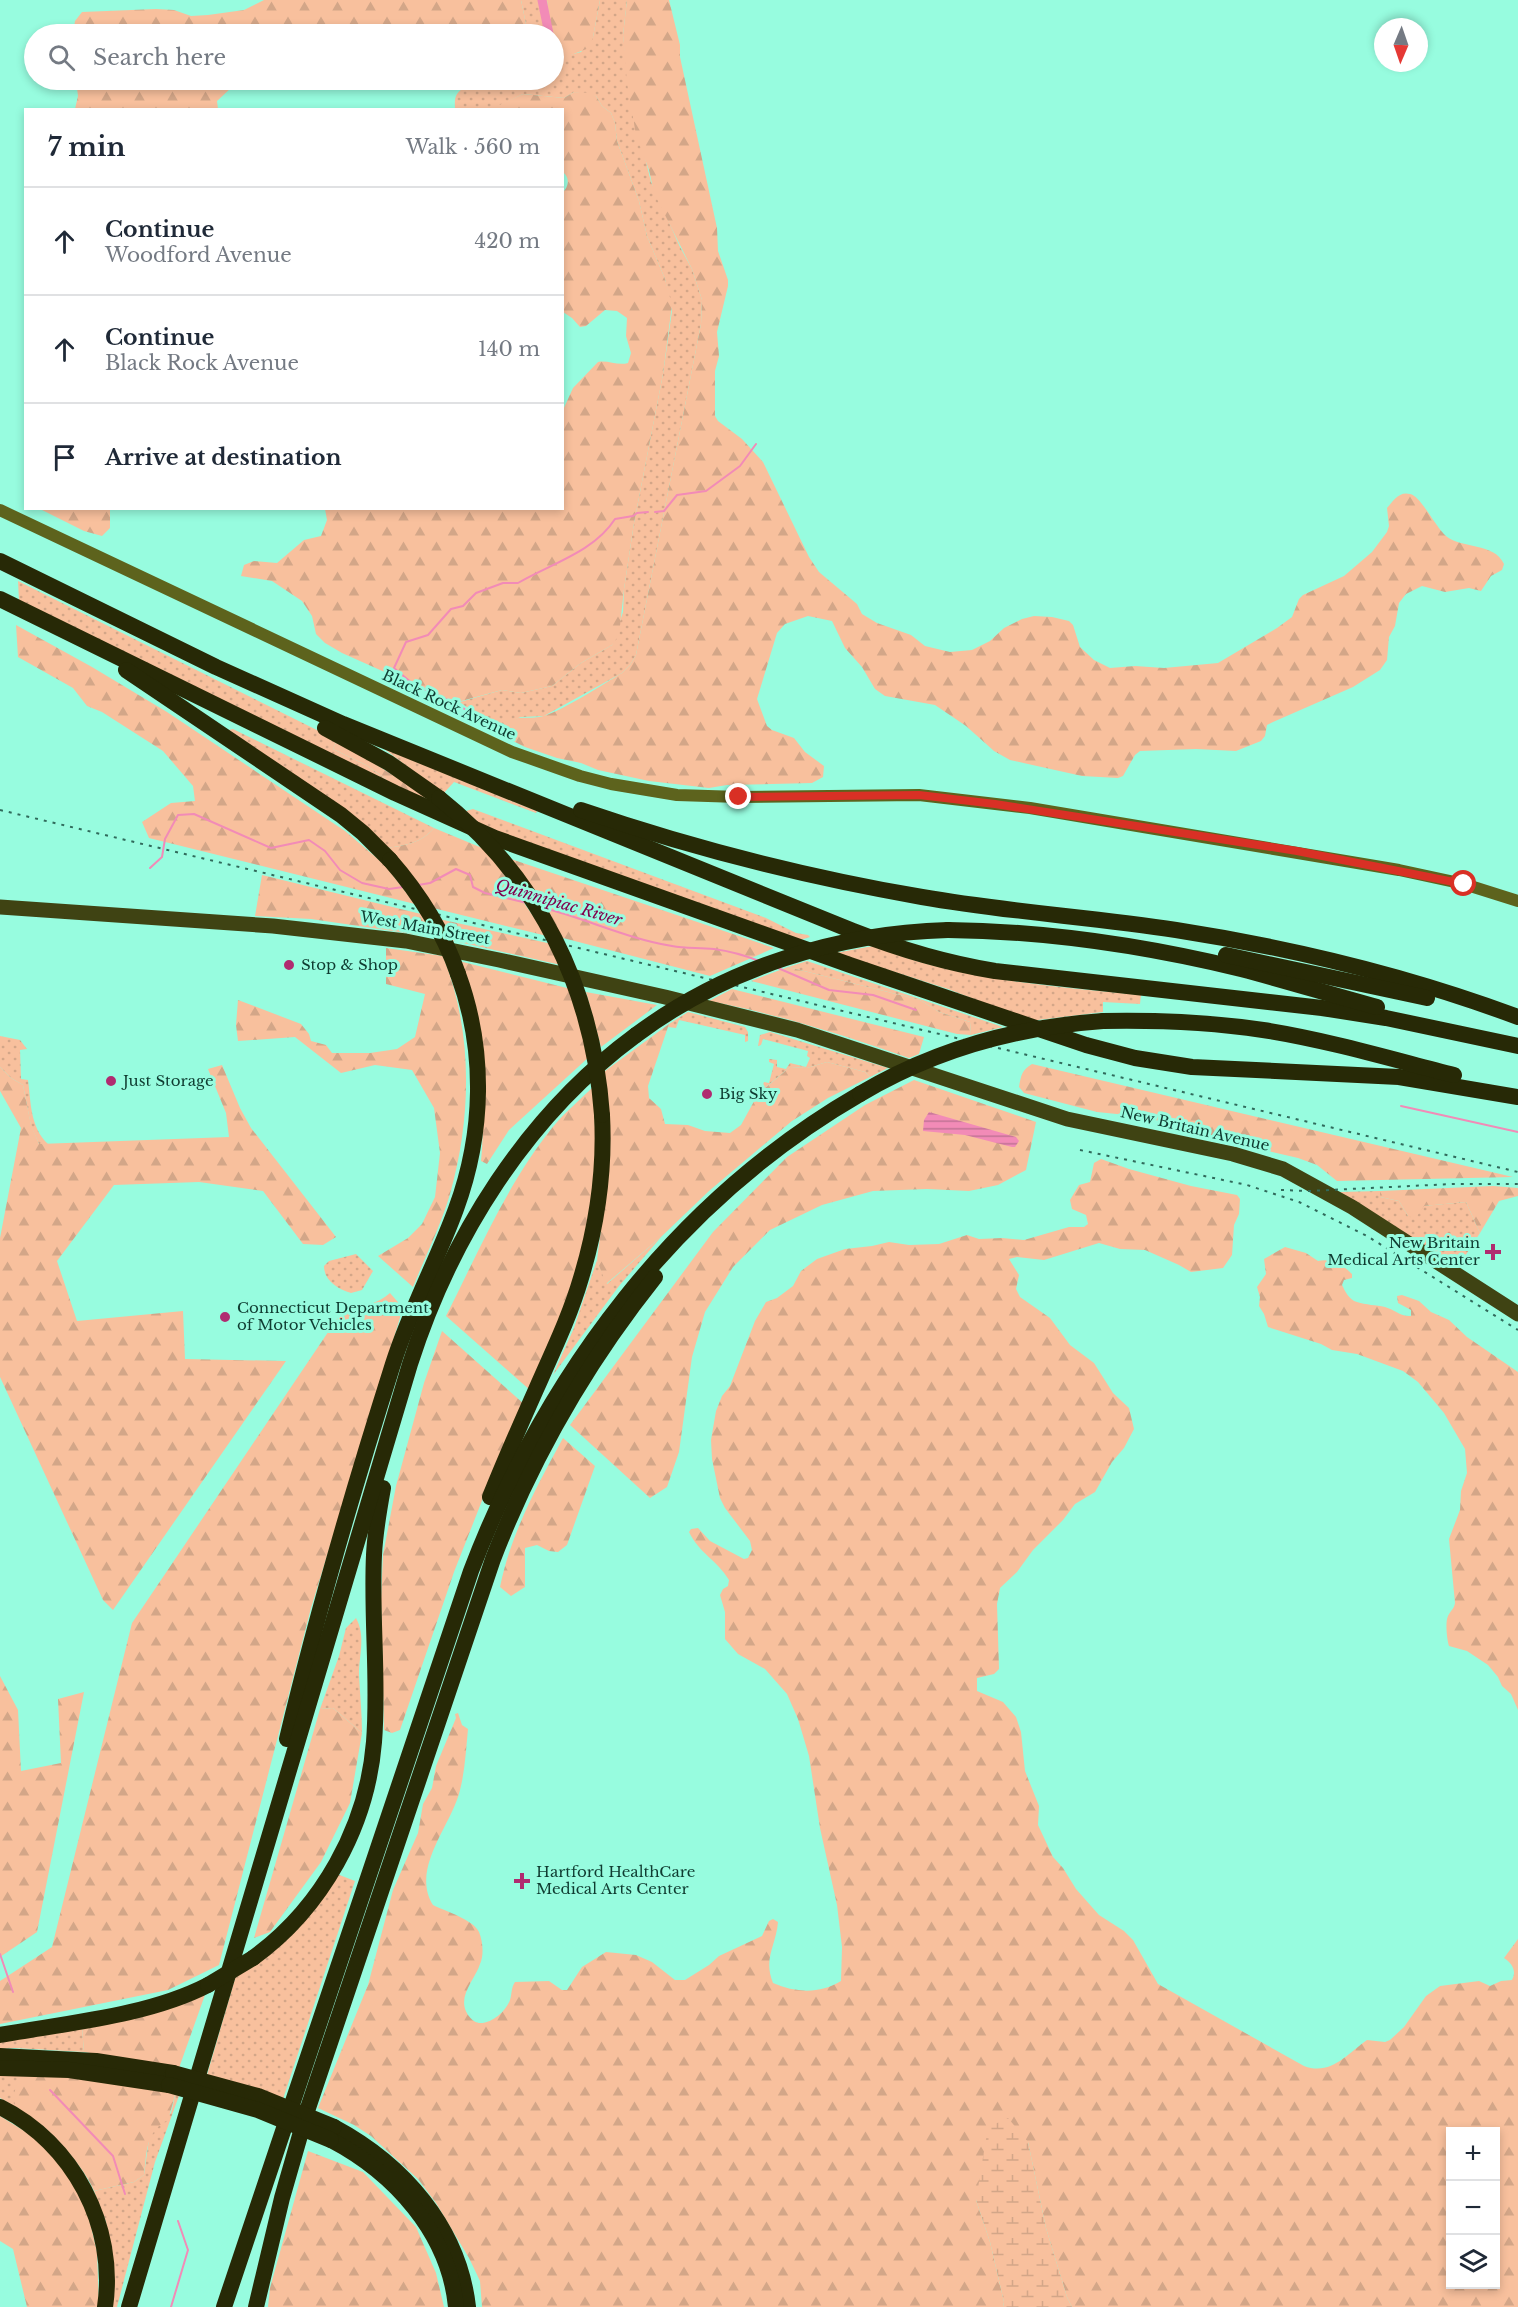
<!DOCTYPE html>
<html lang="en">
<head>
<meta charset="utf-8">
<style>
  :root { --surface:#fff; --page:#f6f6f7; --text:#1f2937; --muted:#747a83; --line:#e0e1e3 }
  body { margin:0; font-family:"Libre Baskerville",serif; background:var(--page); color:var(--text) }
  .controls { position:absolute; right:18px; bottom:18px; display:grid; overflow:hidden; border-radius:0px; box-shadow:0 3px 9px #0003 }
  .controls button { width:54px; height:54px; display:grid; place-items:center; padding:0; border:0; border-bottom:2px solid var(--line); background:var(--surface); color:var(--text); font:30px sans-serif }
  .compass { position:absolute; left:1374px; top:18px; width:54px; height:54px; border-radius:50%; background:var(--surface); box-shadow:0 3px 9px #0003; rotate:182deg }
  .stop { position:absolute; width:18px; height:18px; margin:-14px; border:4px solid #d93025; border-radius:50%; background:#fff }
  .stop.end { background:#d93025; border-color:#fff; box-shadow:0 2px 6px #0008 }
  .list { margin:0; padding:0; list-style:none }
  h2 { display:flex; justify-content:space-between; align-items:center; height:78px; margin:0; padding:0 24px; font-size:26px }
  h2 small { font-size:20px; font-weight:400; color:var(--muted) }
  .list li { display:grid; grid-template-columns:39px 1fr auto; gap:18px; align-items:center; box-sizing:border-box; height:108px; padding:0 24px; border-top:2px solid var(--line) }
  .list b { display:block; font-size:22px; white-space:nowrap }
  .list p { margin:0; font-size:20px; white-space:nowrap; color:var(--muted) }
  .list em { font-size:20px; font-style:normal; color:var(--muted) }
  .icon { flex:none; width:33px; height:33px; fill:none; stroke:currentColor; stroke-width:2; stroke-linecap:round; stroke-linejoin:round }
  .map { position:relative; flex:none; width:1518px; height:2307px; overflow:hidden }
  .search { position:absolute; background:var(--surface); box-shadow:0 3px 9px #0003; left:24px; top:24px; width:540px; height:66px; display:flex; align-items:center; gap:15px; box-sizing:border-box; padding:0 21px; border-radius:33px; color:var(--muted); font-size:22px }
  .panel { position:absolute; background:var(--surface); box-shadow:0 3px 9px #0003; left:24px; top:108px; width:540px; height:402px; border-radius:0px }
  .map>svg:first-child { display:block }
</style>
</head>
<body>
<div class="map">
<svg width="1518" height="2307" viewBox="0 0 1518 2307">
  <defs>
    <pattern id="grass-dots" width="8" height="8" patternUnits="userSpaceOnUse" patternTransform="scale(1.5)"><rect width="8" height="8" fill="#f8c09d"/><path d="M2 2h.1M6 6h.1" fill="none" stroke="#d3a688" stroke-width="1.8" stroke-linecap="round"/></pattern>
    <pattern id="forest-firs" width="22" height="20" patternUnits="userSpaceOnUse" patternTransform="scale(1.5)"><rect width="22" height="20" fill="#f8c09d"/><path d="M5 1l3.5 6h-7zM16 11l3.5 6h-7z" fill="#d3a688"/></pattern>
    <pattern id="wetland-marsh" width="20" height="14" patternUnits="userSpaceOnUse" patternTransform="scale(1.5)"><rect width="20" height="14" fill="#f8c09d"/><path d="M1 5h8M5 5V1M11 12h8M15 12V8" fill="none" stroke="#d3a688"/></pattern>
    <pattern id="water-rules" width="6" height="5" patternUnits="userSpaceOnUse" patternTransform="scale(1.5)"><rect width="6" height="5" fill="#f28bb7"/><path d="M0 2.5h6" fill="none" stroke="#c27395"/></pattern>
  </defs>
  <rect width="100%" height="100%" fill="#97fcdf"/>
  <g fill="url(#grass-dots)">
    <path d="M521 0H547L551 34H528Z"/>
    <path d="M600 0H627L623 35 631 100 651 182 680 247 692 269 702 300 701 324 636 655 630 665 622 673 544 716 521 717 499 725V732L460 702 502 690 521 693 552 686 581 663 612 645 623 612 624 589 634 523 663 374 672 311 665 279 647 236 639 201 617 141 615 123 611 113 602 106 596 96 574 92 564 98 523 94 491 110 455 109C454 90 459 94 471 80H554V59L581 52 593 37Z"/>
    <path d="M18 581 337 740 333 749 366 765 386 779V784L19 600Z"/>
    <path d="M233 729 434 828C422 843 403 846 385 848L228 730Z"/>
    <path d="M383 748 537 811 536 813 454 782 443 794Z"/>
    <path d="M473 809 766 918 796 933 808 935 810 937 797 941 482 826 466 811Z"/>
    <path d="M873 946C958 980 1050 986 1141 995L1140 1004 1103 1002V1012L1030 1021 948 989 835 953Z"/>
    <path d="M807 961 1003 1027 971 1035 970 1022 939 1012 920 1000 788 967Z"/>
    <path d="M688 1012 745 1027 748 1032V1041L745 1042V1035L679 1020 676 1028 668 1027 669 1024Z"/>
    <path d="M770 1032 888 1068 870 1077 865 1072 827 1062 807 1068 790 1067 760 1092 764 1082 769 1083 774 1064 769 1062V1059L777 1060V1067L786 1069 790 1063 806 1067 810 1058 807 1056 808 1051 763 1039 761 1045 758 1046 760 1035Z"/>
    <path d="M0 1036 20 1040 27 1049 20 1050 21 1079 28 1080C31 1102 30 1127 48 1144H39L31 1126 23 1085 11 1078 0 1067Z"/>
    <path d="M1380 1191V1197L1399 1201 1408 1216 1423 1206 1466 1202 1480 1233 1456 1270 1339 1192Z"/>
    <path d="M662 1236 619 1286 553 1375 574 1328 597 1260 607 1284Z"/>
    <path d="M356 1254 373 1271 362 1290 351 1293C338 1289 324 1281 324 1266L329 1261Z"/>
    <path d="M356 1618C366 1636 359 1655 359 1675 360 1695 362 1714 362 1733L333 1708 320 1709 339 1656 346 1628Z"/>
    <path d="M337 1874 355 1881 283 2099 207 2075 236 1975Z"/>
    <path d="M82 2027 84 2052 14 2048 0 2049V2041Z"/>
    <path d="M30 2074 17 2108 0 2098V2075Z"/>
    <path d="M176 2092 180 2093 155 2162 117 2307H110L113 2269 106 2222 94 2191 134 2182 144 2175 149 2139 156 2126 171 2113Z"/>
  </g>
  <g fill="url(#forest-firs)" fill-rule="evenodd">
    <path d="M264 0H521L528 34H73L75 21 82 12 156 9 174 10 191 16 208 15 244 10Z"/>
    <path d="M547 0H600L593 37 589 48 561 59H554V34H551Z"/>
    <path d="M627 0H669L680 45V57L717 228 718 251 728 280V286L717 332 719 356 715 371V416L718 421 742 439 763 462 809 557 819 572 857 604 862 614 877 623 911 635 925 646 950 652 972 650 990 641 1004 628 1022 619 1034 616 1052 617 1069 621 1073 625 1080 647 1094 660 1110 668 1135 666 1164 668 1218 663 1277 628 1292 617 1299 599 1303 595 1344 576 1372 552 1387 532 1389 526 1387 508C1393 501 1399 491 1410 494 1421 496 1436 528 1446 536 1461 549 1494 542 1504 564L1502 570 1491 576 1481 591 1469 588 1445 592 1422 586 1406 594 1399 603 1395 626 1389 637 1387 660 1380 670 1353 687 1273 722 1267 725 1265 736 1261 741 1236 751 1196 749 1140 751 1135 755 1123 776 1118 778 1082 776 1010 760 994 751 966 726 935 705 885 696 875 689 862 667 845 648 832 621 808 616 785 624 777 633 757 699 767 726 772 730 794 738 805 752 824 766 823 777 812 783 727 785 709 788 649 781 598 770 581 763 557 758 525 747 503 736 499 731V725C511 715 525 719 539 717 556 715 605 683 622 673L630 665 636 655 701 324 702 300 692 269 654 193 649 170 636 135 627 83 623 35Z"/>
    <path d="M76 80H235L231 88 217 101 218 109H75L78 96Z"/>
    <path d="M574 92 591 93 596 96 602 106 611 113 615 123 617 141 639 201 647 236 665 279 672 305 663 374 634 523 624 589 619 635 612 645 581 663 552 686 521 693 502 690 454 703 342 653 325 643 316 634 312 616 302 601 272 581 241 576 244 565 254 561 277 563 304 540 321 536 327 520 325 509 562 508 563 410 573 388 598 362C608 360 618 366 628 363L631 353 626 336 627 318 617 311 605 310 586 326 580 327 572 318 563 312 562 193C569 187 570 178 563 172L562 110 491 109 523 94 564 98Z"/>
    <path d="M40 509H110V528L102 536 84 531Z"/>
    <path d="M16 625 92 667 167 712 345 831 385 865 415 904 149 838 142 822 171 803 195 801 193 786 163 751 102 712 87 706 73 688 18 657Z"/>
    <path d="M337 740 436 802 386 784V779L366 765 333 749Z"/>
    <path d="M434 828 487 850 547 936 433 908 385 848C403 846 422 843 434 828Z"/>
    <path d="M511 859 774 948 710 976 563 938Z"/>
    <path d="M262 875 421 914 434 937 311 919 255 916Z"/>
    <path d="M439 919 552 944 561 965 450 940Z"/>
    <path d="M386 948 443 956C473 1031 472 1116 450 1194 441 1225 425 1257 413 1287L378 1256 408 1238 422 1224 435 1197 440 1153 434 1108 412 1070 375 1065 341 1073 295 1037 238 1041 236 1025 238 1000 301 1024 309 1034 311 1041 326 1045 332 1053H370L397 1049 415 1037 425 994 386 984Z"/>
    <path d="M459 961 571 989 589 1057 509 1130 487 1164 481 1161C488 1094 471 1027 459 961Z"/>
    <path d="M788 967 920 1000 939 1012 970 1022 971 1035 957 1034 751 981Z"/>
    <path d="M732 989 924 1037 919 1054 909 1058C843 1035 778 1014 709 1001Z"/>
    <path d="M586 992 657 1005 601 1047Z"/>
    <path d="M669 1024 648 1086 649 1098 661 1109 665 1124 688 1125 705 1131 730 1133 741 1125 758 1094 790 1067 807 1068 827 1062 865 1072 870 1077 828 1098 792 1121 709 1191 662 1236 606 1284 597 1260 601 1229 605 1071Z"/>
    <path d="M1032 1064 1513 1177 1337 1181 1317 1165 1298 1158 1209 1137 1146 1117 1097 1112 1024 1093 1019 1087C1021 1075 1022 1070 1032 1064Z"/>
    <path d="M222 1065 240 1108 251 1128 336 1237 323 1245 303 1244 263 1191 199 1182 114 1185 57 1261 77 1321 183 1311 185 1359 286 1361 113 1610 103 1600 0 1377V1238L21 1128 0 1091V1067L11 1078 23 1085 31 1125 39 1144 229 1137 226 1113 208 1069Z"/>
    <path d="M914 1080 1036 1122 1026 1170 998 1185 969 1191 927 1189 873 1191 822 1205 770 1230 733 1267 705 1312 692 1357 679 1452 667 1487 650 1498 570 1425 713 1232 787 1157 865 1105Z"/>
    <path d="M594 1086 596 1171 583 1257 531 1391 446 1316C478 1253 507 1184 552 1128 564 1113 580 1100 594 1086Z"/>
    <path d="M1101 1159 1129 1169 1191 1186 1237 1195 1240 1199 1239 1214 1234 1225 1232 1255 1223 1268 1191 1272 1179 1265 1145 1250 1120 1249 1099 1243 1044 1260 1017 1257 1009 1259 1019 1275 1016 1289 1020 1297 1050 1318 1070 1345 1094 1363 1113 1393 1129 1408 1134 1429 1124 1448 1112 1462 1095 1492 1075 1504 1063 1520 1033 1550 1017 1572 1000 1588 997 1604 999 1669 994 1674 977 1678V1691L1003 1702 1016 1717 1021 1732 1025 1771 1039 1806 1038 1825 1053 1857 1063 1868 1076 1889 1099 1915 1124 1931 1133 1940 1158 1984 1304 2066C1331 2076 1347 2054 1367 2040L1385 2042 1390 2040 1404 2027 1426 1996 1440 1986 1479 1981 1490 1986 1501 1981 1512 1980C1517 1971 1512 1963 1504 1958L1518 1939V2307H1072L1067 2297 1046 2228 1028 2142 976 2200 990 2242 1004 2302 1003 2307H482L480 2281 469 2258 436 2203 418 2179 371 2136 354 2125 318 2108 368 1985 393 1890 418 1833 423 1804 432 1788 436 1766 456 1718 455 1714 458 1713 462 1725 468 1729C466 1749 465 1771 460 1790 452 1825 410 1868 433 1905 445 1911 474 1920 479 1932 483 1942 484 1955 480 1964 475 1980 456 1997 468 2015 471 2019 474 2022 479 2023 492 2024 506 2011 510 2000 512 1993 511 1988 515 1982L549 1981 562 1990H567L582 1967 606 1952 636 1955 652 1962 675 1980H685L709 1965 719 1956 762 1936 769 1921 773 1919 778 1922C776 1946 763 1958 773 1983 796 1993 820 1994 841 1981L842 1947 837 1905 820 1828 809 1756 798 1719 787 1694 765 1669 738 1654 725 1639V1612L720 1595 723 1589 728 1586 729 1580C717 1560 699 1553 689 1532L691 1529 698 1528 710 1541 744 1559 748 1558 752 1550 750 1541 725 1508 720 1498 712 1459 711 1440 716 1411 722 1396 730 1386 755 1321 766 1302 777 1298 793 1286 801 1271 817 1259 845 1249 872 1246 889 1242 909 1245 939 1244 967 1235 979 1239 1002 1238 1024 1240 1069 1227H1084L1088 1224 1086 1215 1072 1209 1070 1200 1079 1185 1090 1182 1094 1163ZM1450 2132H1496V2284H1450Z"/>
    <path d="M1493 1186 1518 1188V1196L1499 1201 1480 1233 1466 1202 1424 1206 1415 1219 1408 1216 1399 1201 1380 1197V1191Z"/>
    <path d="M1285 1247 1306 1253 1318 1261C1331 1258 1343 1265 1352 1274V1278L1344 1280 1342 1285C1345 1291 1349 1300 1357 1302 1366 1305 1376 1305 1385 1307 1395 1310 1401 1317 1411 1316V1310L1398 1303 1397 1296 1402 1295 1419 1301 1431 1312 1449 1320 1467 1337 1518 1372V1710L1511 1694 1502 1686 1498 1677 1488 1665 1467 1651 1449 1646C1447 1640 1445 1622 1448 1616 1451 1610 1454 1609 1455 1603L1449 1539 1460 1510 1461 1491 1467 1473 1465 1449 1444 1413 1418 1382 1403 1371 1357 1354 1332 1350 1321 1344 1268 1327 1264 1314 1259 1306 1260 1297 1257 1287 1266 1274 1264 1259Z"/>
    <path d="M390 1293 403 1308 311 1608 219 1965 168 1990 0 2024V1981L52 1947 132 1623 345 1307C362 1308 377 1304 390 1293Z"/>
    <path d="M442 1331 524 1404 485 1493 454 1572 400 1730 392 1733 384 1730 381 1599 383 1555 396 1486 424 1383Z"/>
    <path d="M563 1438 595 1466 567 1545 558 1552 549 1551 537 1545 525 1548V1587L511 1596 500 1587C511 1533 537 1486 563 1438Z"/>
    <path d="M0 1676 18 1710 21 1771 61 1763 58 1699 84 1692 37 1932 0 1957Z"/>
    <path d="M333 1708 362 1733 350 1803 321 1862 270 1932 254 1938 320 1709Z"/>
    <path d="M206 1992 179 2068 84 2052 82 2027Z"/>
    <path d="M30 2074 65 2076 176 2092 168 2120C145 2132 147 2152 144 2175L134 2182 94 2191C86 2171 61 2142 45 2128 36 2119 17 2114 14 2101 12 2088 21 2081 30 2074Z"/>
    <path d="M0 2116 47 2145 80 2193 90 2222 97 2252 99 2307H27L13 2249 0 2241Z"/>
    <path d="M308 2151 363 2172 416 2227 436 2273 444 2307H268L270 2288Z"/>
  </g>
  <path fill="url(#wetland-marsh)" d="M1008 2118 1028 2142 1046 2228 1067 2297 1072 2307H1003L1004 2302 990 2242 976 2200 988 2127Z"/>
  <path fill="url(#water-rules)" d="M929 1112 1016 1137 1019 1141 1015 1147H1012L965 1135 923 1131 924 1120Z"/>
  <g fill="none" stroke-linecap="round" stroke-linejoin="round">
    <g stroke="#f28bb7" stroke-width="2">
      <path d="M655 512 664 511 677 495 706 491 740 466 756 444"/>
      <path d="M487 729 461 706 413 684 394 668 406 642 428 635 451 609 463 606 476 593 503 583H518C550 564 594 552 615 519L633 516 637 513 648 512"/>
      <path d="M150 868 162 857 165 839 178 815 194 814 271 848 309 840 325 851 340 870 362 883 389 889 403 887"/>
      <path d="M418 885 430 883 456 869 470 875 473 887 485 893 527 903"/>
      <path d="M544 908C587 919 628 939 672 946 686 949 700 947 714 949 729 951 744 955 759 961"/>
      <path d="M778 968 829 990 873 995 916 1010"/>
      <path d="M1401 1106 1518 1132"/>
      <path d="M0 1954 13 1992"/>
      <path d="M50 2090 113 2156 125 2194"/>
      <path d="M171 2307 188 2250 178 2221"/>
    </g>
    <path stroke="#f28bb7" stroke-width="9" d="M542 0 549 34"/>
    <path stroke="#5d631d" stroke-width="12" d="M0 510 512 752 580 776 611 784 677 795 739 797 919 795 1030 808 1399 870 1464 884 1518 901"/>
    <path stroke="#3f4313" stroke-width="15" d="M0 907 273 926 406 941 499 960 665 997 797 1030 1067 1119 1233 1154 1283 1169 1352 1207 1518 1314"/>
    <g stroke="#272906" stroke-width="16">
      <path d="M0 561 216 667 343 724 853 931C899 949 946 963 995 971L1322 1008 1386 1018 1518 1046"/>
      <path d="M0 599 395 793 495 838 850 965 1086 1045 1135 1058 1192 1067 1399 1077 1518 1097"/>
      <path d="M126 670 341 815 363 833 390 860"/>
      <path d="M325 728 389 763 439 798"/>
      <path d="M581 810C692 848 806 877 922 897 1007 912 1092 917 1176 930 1292 948 1408 976 1518 1017"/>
      <path d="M948 930C1046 931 1146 946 1241 969 1287 981 1332 995 1377 1007"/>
      <path d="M1226 955 1427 998"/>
      <path d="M1103 1021C1157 1020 1210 1022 1263 1030 1327 1040 1391 1059 1454 1075"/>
      <path d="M490 1497C507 1454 527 1410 546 1367 559 1338 572 1309 581 1278 597 1225 605 1170 602 1115"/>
      <path d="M287 1739C317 1613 354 1487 393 1364 410 1310 437 1261 456 1209 484 1133 486 1050 458 974"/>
      <path d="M253 1958C322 1908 367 1827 374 1742 379 1680 371 1618 374 1555 375 1533 379 1510 383 1488"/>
      <path d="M0 2035C67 2023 148 2016 208 1985"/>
      <path d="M0 2056 96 2061 173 2073"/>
      <path d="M0 2068 69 2070 169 2085"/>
      <path d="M0 2107C73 2143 117 2226 105 2307"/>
      <path d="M334 2127C403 2164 459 2227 468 2307"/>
      <path d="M331 2140C394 2173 449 2233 456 2307"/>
      <path d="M129 2307 410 1364C451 1236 527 1115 636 1035"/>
      <path d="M224 2307 471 1571C546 1375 675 1201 860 1094"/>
      <path d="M256 2307 282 2198 307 2111 493 1559C532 1458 588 1361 655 1277"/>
    </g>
    <g stroke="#306a5b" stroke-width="2" stroke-dasharray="3 6" stroke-linecap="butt">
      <path d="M0 810 1518 1172"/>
      <path d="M1080 1150 1247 1185 1299 1202 1367 1236 1518 1330"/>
      <path d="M1281 1190 1309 1191 1452 1184H1518"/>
    </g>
    <g stroke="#272906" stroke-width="16">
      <path d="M439 798C539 878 593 988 602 1115"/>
      <path d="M390 860C419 893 443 931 458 974"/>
      <path d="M636 1035C726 968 837 933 948 930"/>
      <path d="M860 1094C934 1050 1017 1027 1103 1021"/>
      <path d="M208 1985 253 1958"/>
      <path d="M173 2073 258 2096 334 2127"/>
      <path d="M169 2085 258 2110 331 2140"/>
    </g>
  </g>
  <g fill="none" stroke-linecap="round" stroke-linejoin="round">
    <path stroke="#d93025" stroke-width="8" d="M739 797 919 795 995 804 1297 851 1464 884"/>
  </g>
  <g fill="#b02b70" stroke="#97fcdf" stroke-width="2">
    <circle cx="289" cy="965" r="6"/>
    <circle cx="111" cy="1081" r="6"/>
    <circle cx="707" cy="1094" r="6"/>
    <path d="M1490 1243h6v6h6v6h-6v6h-6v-6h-6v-6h6z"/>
    <circle cx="225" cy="1317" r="6"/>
    <path d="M519 1872h6v6h6v6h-6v6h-6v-6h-6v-6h6z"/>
  </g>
  <g text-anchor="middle" stroke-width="6" stroke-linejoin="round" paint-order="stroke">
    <g font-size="15" fill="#0f3c31" stroke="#97fcdf">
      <text transform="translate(449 705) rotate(25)" y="5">Black Rock Avenue</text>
      <text transform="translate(425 928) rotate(10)" y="5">West Main Street</text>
      <text transform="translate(1195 1129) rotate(13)" y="5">New Britain Avenue</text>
    </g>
    <g font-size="15" fill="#0f3c31" stroke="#97fcdf" text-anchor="start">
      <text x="301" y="970">Stop &amp; Shop</text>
      <text x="123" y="1086">Just Storage</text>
      <text x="719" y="1099">Big Sky</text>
      <text x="1480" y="1248" text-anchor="end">New Britain<tspan x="1480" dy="17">Medical Arts Center</tspan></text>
      <text x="237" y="1313">Connecticut Department<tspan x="237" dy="17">of Motor Vehicles</tspan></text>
      <text x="536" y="1877">Hartford HealthCare<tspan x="536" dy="17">Medical Arts Center</tspan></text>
    </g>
    <g font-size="16" font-style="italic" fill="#82004d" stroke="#97fcdf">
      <text transform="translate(559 902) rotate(16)" y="6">Quinnipiac River</text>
    </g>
  </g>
</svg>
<div class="controls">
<button>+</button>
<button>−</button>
<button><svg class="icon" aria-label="layers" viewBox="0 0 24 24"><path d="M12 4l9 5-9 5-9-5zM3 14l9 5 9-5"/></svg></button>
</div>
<svg class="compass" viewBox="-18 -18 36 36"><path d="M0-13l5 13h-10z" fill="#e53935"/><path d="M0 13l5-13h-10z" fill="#747a83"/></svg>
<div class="stop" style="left:1464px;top:884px"></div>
<div class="stop end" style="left:739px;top:797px"></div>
<div class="search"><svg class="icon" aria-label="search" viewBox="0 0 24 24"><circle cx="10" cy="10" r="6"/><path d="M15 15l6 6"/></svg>Search here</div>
<section class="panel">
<h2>7 min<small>Walk · 560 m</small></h2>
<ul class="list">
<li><svg class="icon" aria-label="ahead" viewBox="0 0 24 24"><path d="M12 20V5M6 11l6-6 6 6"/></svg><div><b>Continue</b><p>Woodford Avenue</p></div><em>420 m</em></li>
<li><svg class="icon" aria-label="ahead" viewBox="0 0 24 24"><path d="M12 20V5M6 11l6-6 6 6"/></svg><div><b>Continue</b><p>Black Rock Avenue</p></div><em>140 m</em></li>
<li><svg class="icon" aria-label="arrive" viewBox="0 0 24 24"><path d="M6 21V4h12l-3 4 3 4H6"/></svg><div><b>Arrive at destination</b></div></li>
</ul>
</section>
</div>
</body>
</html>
